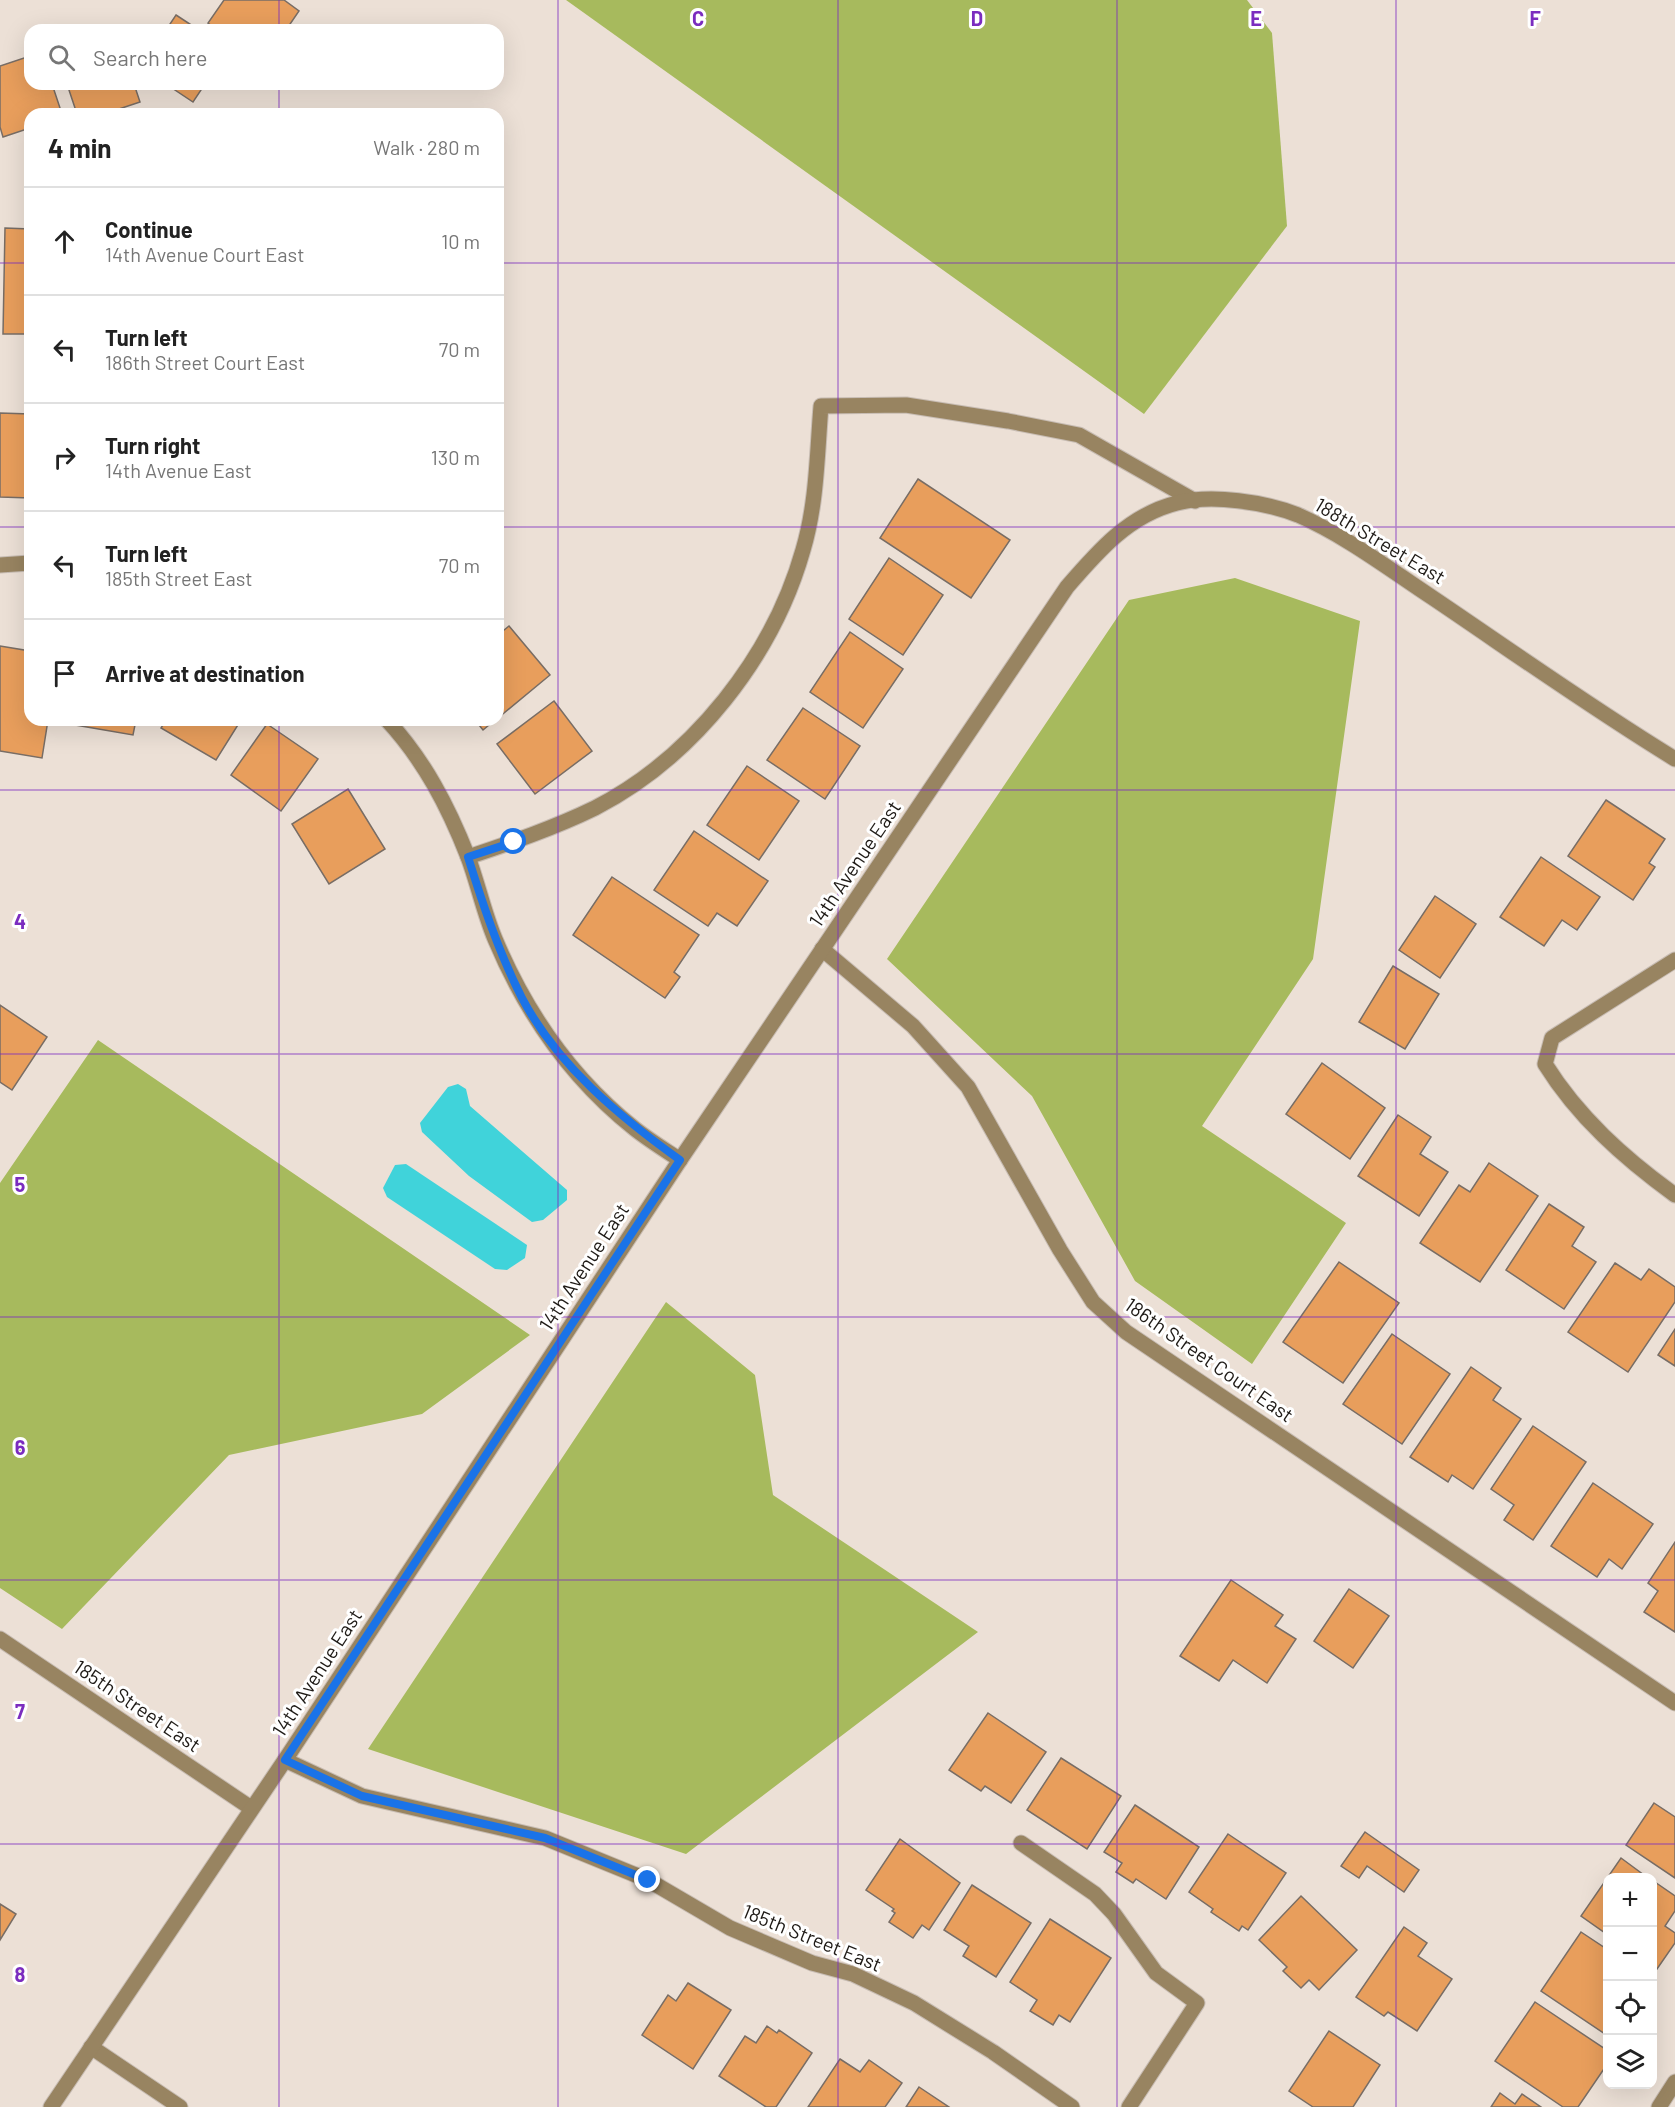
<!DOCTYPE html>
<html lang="en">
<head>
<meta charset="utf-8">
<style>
  :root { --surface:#fff; --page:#f2f2f2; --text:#222; --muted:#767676; --line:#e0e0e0 }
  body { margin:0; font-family:Barlow,sans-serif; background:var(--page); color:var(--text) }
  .controls { position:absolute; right:18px; bottom:18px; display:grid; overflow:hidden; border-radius:12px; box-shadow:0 6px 24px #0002 }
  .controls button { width:54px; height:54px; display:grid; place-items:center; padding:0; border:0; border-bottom:2px solid var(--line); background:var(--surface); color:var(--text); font:30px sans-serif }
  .stop { position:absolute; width:18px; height:18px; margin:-14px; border:4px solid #1a73e8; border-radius:50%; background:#fff }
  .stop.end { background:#1a73e8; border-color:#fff; box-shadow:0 2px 6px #0008 }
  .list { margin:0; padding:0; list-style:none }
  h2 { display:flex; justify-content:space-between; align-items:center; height:78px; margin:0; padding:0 24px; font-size:26px }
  h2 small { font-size:20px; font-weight:400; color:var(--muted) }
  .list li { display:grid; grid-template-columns:39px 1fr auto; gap:18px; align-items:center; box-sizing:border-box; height:108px; padding:0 24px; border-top:2px solid var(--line) }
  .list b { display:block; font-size:22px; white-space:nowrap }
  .list p { margin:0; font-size:20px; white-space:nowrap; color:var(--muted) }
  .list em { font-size:20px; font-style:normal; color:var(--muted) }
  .icon { flex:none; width:33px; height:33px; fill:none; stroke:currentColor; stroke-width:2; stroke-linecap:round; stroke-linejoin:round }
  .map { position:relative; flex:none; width:1675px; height:2107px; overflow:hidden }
  .search { position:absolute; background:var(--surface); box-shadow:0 6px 24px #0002; left:24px; top:24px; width:480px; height:66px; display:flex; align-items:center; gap:15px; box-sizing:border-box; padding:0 21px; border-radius:18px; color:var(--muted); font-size:22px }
  .panel { position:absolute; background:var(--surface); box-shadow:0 6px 24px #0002; left:24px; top:108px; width:480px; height:618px; border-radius:18px }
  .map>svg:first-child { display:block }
</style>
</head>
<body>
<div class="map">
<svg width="1675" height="2107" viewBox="0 0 1675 2107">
  <rect width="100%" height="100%" fill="#ece0d6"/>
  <g fill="#a7ba5d">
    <path d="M566 0H1247L1272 33 1287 226 1144 414Z"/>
    <path d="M1235 578 1360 621 1313 959 1202 1126 1346 1223 1252 1364 1135 1281 1032 1096 887 959 1129 600Z"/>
    <path d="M98 1040 530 1335 422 1414 229 1455 62 1629 0 1588V1183Z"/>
    <path d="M666 1302 755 1375 773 1495 978 1632 686 1854 368 1749Z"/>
  </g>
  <g fill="#40d3da">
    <path d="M458 1084 466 1089 470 1106 567 1190V1200L543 1220 532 1222 469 1176 422 1132 420 1123 448 1087Z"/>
    <path d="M406 1164 527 1245 525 1258 507 1270 495 1269 387 1197 383 1188 395 1165Z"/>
  </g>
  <g fill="#e89e5c" stroke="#786d65" stroke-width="1.5">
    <path d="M224 0H284L299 11 286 30H217L208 23Z"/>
    <path d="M176 15 199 30H166Z"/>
    <path d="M30 56V84H52L62 114H30V128L3 137 0 127V66Z"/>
    <path d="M67 84H134L140 102 104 114H77Z"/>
    <path d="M166 84H205L193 102Z"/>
    <path d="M5 228 30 229V334H3Z"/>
    <path d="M0 413 30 414V498L0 497Z"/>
    <path d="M918 479 1010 540 971 598 880 538Z"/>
    <path d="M889 558 943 595 903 655 849 619Z"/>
    <path d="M509 626 550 675 498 718V635Z"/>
    <path d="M850 632 903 669 863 728 810 692Z"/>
    <path d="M0 646 30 651V720H48L42 758 0 751Z"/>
    <path d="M554 701 592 751 535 794 497 744Z"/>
    <path d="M803 708 860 746 825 799 767 760Z"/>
    <path d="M64 720H136L133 735 64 723Z"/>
    <path d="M166 720H241L216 760 161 728Z"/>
    <path d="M475 720H495L483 730Z"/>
    <path d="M267 724 318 759 281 811 231 775Z"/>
    <path d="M747 766 799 801 759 860 707 825Z"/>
    <path d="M348 789 385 849 329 884 292 824Z"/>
    <path d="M1606 800 1665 839 1649 863 1655 867 1633 900 1568 856Z"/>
    <path d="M694 831 768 881 737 926 717 913 708 926 654 890Z"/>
    <path d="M1541 857 1600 897 1577 930 1562 920 1544 946 1500 917Z"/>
    <path d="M612 877 699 935 674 972 680 977 665 998 573 935Z"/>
    <path d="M1435 896 1476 924 1440 978 1399 950Z"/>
    <path d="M1393 966 1439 994 1405 1049 1359 1022Z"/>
    <path d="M0 1005 47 1037 12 1090 0 1082Z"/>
    <path d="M1322 1063 1385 1108 1350 1159 1286 1114Z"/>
    <path d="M1398 1115 1431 1137 1420 1154 1448 1172 1419 1216 1358 1176Z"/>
    <path d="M1489 1163 1538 1196 1480 1282 1420 1243 1459 1185 1470 1192Z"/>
    <path d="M1549 1204 1584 1227 1572 1246 1596 1262 1564 1309 1506 1270Z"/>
    <path d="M1339 1262 1399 1303 1343 1383 1283 1342Z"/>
    <path d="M1615 1263 1641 1280 1649 1269 1675 1287V1302L1628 1372 1568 1332Z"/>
    <path d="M1675 1329V1366L1658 1355Z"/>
    <path d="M1392 1334 1450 1374 1402 1444 1343 1404Z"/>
    <path d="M1471 1367 1501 1388 1493 1400 1521 1419 1473 1489 1452 1475 1448 1482 1410 1457Z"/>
    <path d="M1533 1426 1586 1462 1533 1540 1504 1520 1514 1505 1491 1489Z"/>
    <path d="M1593 1483 1653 1524 1622 1569 1609 1559 1597 1577 1551 1546Z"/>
    <path d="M1675 1542V1632L1644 1612 1658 1591 1648 1583Z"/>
    <path d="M1231 1580 1283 1615 1275 1626 1296 1639 1267 1683 1233 1660 1219 1681 1180 1656Z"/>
    <path d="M1349 1589 1389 1616 1353 1668 1314 1641Z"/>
    <path d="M988 1713 1046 1752 1011 1803 985 1786 981 1791 949 1770Z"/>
    <path d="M1061 1758 1121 1796 1087 1849 1027 1810Z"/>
    <path d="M1654 1803 1675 1817V1878L1626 1845Z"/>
    <path d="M1135 1805 1199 1847 1166 1899 1136 1879 1133 1883 1116 1872 1122 1863 1104 1852Z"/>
    <path d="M1365 1832 1419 1870 1404 1892 1367 1866 1359 1878 1341 1866Z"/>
    <path d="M1228 1834 1286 1873 1248 1930 1242 1926 1239 1931 1211 1912 1213 1909 1189 1892Z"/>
    <path d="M900 1839 960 1883 929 1930 922 1925 913 1938 889 1922 895 1913 892 1911 894 1909 866 1890Z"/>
    <path d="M1621 1858 1648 1878H1608V1935L1581 1916Z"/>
    <path d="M1652 1880 1675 1896V1911L1665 1926 1675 1933V1943L1657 1969 1652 1966Z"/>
    <path d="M972 1885 1031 1923 996 1977 963 1956 969 1946 944 1930Z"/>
    <path d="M1301 1896 1357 1950 1319 1990 1309 1980 1301 1988 1283 1971 1287 1967 1259 1940Z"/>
    <path d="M0 1904 16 1914 0 1940Z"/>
    <path d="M1050 1919 1111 1958 1070 2022 1059 2015 1053 2025 1030 2011 1037 2000 1010 1982Z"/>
    <path d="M1404 1927 1427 1943 1418 1956 1452 1979 1417 2031 1388 2012 1384 2016 1356 1997Z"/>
    <path d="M1581 1932 1608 1950V2036L1541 1991Z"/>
    <path d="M688 1983 731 2010 693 2069 642 2035 668 1995 676 2001Z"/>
    <path d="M1535 2002 1608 2051V2063L1578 2107H1563L1495 2061Z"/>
    <path d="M767 2026 777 2033 779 2030 812 2053 776 2107H766L719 2076 745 2036 756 2043Z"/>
    <path d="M1329 2031 1380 2065 1353 2107H1313L1289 2091Z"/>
    <path d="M840 2059 860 2072 869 2060 902 2083 885 2107H808Z"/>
    <path d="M919 2087 949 2107H906Z"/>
    <path d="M1500 2093 1515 2104 1522 2094 1541 2107H1491Z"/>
  </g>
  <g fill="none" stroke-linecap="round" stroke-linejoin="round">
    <g stroke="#c7bcb3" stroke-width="17">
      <g id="minor">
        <path d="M0 565 30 563"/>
        <path d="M387 720C424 760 448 806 468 857 478 884 484 913 495 939 526 1013 572 1079 635 1129 649 1140 665 1150 680 1160"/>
        <path d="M468 857C510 843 554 828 595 808 694 757 773 656 803 550 817 503 817 454 821 406L906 405 1008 421 1079 435 1195 501"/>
        <path d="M822 949 913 1026 968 1087 1060 1250 1093 1302 1126 1332 1675 1703"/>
        <path d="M1675 960 1552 1038 1545 1064C1578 1117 1624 1158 1675 1195"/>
        <path d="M0 1639 251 1808"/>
        <path d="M285 1760 362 1796 545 1838 648 1880 730 1928 812 1963 853 1974 914 2003 993 2052 1072 2107"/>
        <path d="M1021 1843 1095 1894 1114 1914 1156 1973 1197 2003 1129 2107"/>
        <path d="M91 2047 180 2107"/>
        <path d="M51 2107 285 1760 680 1160 1067 587C1098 551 1129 515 1177 503 1212 494 1265 502 1298 515 1346 536 1389 569 1433 598 1513 652 1593 709 1675 759"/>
        <path d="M1659 2107 1675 2082"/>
      </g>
    </g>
    <use href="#minor" stroke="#988461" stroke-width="15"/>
  </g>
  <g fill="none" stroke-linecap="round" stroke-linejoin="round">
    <path stroke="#1a73e8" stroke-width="8" d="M514 842 468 857C483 905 499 953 522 998 557 1065 620 1117 680 1160L285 1760 362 1796 545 1838 648 1880"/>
  </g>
  <path fill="none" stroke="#7b2cbf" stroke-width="1.5" stroke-opacity="0.55" d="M279 0V30M558 0V2107M838 0V2107M1117 0V2107M1396 0V2107M279 84V114M0 263H30M498 263H1675M0 527H30M498 527H1675M279 720V2107M0 790H1675M0 1054H1675M0 1317H1675M0 1580H1675M0 1844H1675"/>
  <g text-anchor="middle" stroke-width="6" stroke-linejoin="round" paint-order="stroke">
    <g font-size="20" fill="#1e1a16" stroke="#fff">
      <text transform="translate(1380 541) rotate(31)" y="7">188th Street East</text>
      <text transform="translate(855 864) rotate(-56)" y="7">14th Avenue East</text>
      <text transform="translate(584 1267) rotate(-57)" y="7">14th Avenue East</text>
      <text transform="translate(1209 1360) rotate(35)" y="7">186th Street Court East</text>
      <text transform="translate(317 1673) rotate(-57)" y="7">14th Avenue East</text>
      <text transform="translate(137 1706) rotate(34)" y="7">185th Street East</text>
      <text transform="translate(812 1938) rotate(22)" y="7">185th Street East</text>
    </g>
  </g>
  <g font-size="20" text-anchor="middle" font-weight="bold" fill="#7b2cbf" stroke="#fff" stroke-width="6" stroke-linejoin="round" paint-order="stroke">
    <text x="698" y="26">C</text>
    <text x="977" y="26">D</text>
    <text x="1256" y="26">E</text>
    <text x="1535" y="26">F</text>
    <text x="20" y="929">4</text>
    <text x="20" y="1192">5</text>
    <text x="20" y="1455">6</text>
    <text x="20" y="1719">7</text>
    <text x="20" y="1982">8</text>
  </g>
</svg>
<div class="controls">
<button>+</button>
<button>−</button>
<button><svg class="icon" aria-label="locate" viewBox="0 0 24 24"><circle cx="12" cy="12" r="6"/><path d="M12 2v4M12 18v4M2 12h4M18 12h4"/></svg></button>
<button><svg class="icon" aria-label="layers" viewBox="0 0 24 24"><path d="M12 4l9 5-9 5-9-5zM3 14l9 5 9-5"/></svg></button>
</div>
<div class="stop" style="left:514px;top:842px"></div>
<div class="stop end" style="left:648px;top:1880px"></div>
<div class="search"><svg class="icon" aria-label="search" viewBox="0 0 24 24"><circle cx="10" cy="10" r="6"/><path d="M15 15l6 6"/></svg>Search here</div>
<section class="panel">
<h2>4 min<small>Walk · 280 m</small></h2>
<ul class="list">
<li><svg class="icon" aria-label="ahead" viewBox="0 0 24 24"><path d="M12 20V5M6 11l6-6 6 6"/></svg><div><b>Continue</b><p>14th Avenue Court East</p></div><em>10 m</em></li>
<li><svg class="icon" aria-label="left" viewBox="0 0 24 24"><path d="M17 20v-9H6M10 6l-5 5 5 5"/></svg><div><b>Turn left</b><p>186th Street Court East</p></div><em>70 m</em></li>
<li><svg class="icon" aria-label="right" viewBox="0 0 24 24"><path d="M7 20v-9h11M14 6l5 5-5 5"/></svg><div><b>Turn right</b><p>14th Avenue East</p></div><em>130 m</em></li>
<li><svg class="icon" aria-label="left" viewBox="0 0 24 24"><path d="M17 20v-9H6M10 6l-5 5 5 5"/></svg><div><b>Turn left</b><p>185th Street East</p></div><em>70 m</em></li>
<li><svg class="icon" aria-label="arrive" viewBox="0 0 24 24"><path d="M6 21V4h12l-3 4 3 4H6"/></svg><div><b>Arrive at destination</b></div></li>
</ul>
</section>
</div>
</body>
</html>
